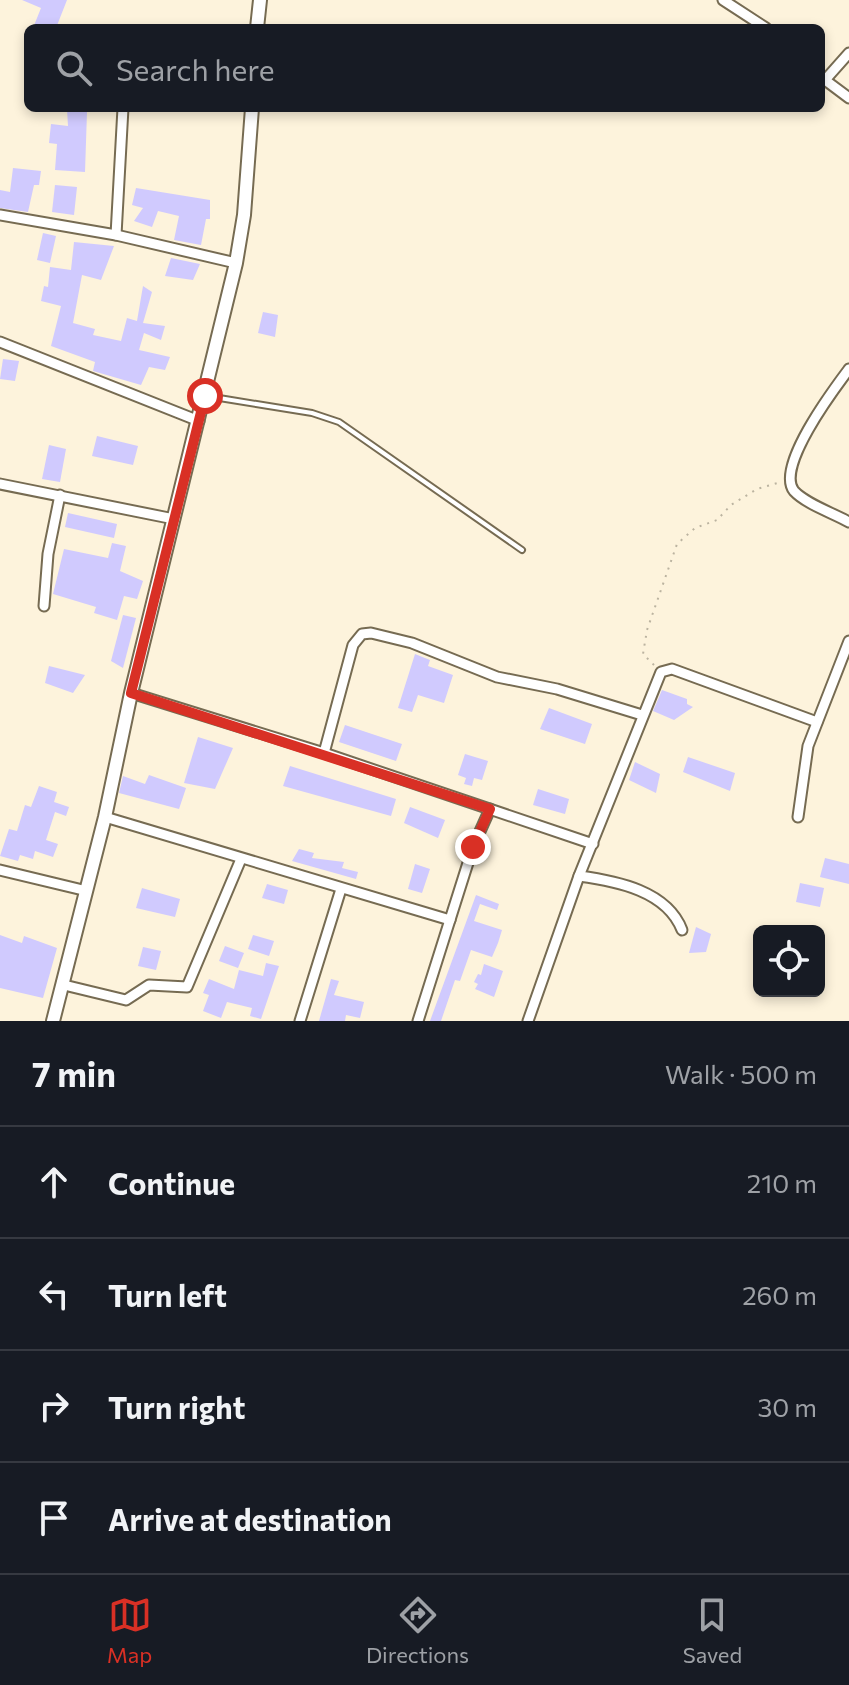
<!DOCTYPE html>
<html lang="en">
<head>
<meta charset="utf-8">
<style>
  :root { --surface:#171b24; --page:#20242c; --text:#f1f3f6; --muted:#9ea1a6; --line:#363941; --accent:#d93025 }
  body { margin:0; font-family:Commissioner,sans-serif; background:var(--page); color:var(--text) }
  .controls { position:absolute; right:24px; bottom:24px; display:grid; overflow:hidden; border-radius:12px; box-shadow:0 4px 12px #0003 }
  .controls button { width:72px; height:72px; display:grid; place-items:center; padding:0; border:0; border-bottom:2px solid var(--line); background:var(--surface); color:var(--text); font:40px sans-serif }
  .stop { position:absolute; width:24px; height:24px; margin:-18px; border:6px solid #d93025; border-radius:50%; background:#fff }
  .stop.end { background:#d93025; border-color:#fff; box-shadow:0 2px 8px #0008 }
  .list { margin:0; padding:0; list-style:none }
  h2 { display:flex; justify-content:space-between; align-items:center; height:104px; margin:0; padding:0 32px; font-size:34px }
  h2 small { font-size:26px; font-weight:400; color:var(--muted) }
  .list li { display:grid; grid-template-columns:52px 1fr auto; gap:24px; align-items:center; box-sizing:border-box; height:112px; padding:0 32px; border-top:2px solid var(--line) }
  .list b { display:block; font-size:30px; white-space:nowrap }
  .list em { font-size:26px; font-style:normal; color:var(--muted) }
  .icon { flex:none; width:44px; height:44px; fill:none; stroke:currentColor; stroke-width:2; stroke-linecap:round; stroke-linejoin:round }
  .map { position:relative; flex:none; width:849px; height:1021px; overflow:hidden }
  .search { position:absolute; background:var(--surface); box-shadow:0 4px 12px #0003; left:24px; right:24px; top:24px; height:88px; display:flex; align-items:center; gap:20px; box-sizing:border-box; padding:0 28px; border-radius:12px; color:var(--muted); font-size:30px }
  .sheet { height:552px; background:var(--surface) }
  nav { display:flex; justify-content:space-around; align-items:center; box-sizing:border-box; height:112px; border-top:2px solid var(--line); background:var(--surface); font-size:22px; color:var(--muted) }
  nav a { display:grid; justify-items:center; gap:4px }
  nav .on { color:var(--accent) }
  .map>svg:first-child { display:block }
</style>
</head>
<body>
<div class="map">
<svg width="849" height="1021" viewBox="0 0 849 1021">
  <rect width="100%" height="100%" fill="#fdf3dc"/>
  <g fill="#d0cafe">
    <path d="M22 0H67L56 28H33L41 8Z"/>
    <path d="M67 109 87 112 85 172 55 170 57 144 49 143 51 124 68 126Z"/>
    <path d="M13 168 41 171 39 185H34L28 212 0 208V190L10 192Z"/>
    <path d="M55 185 77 187 74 215 52 212Z"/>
    <path d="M136 188 210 200V219H206L201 245 174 240 179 216 158 211 152 227 134 221 143 208 132 205Z"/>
    <path d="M43 233 56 236 50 263 37 260Z"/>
    <path d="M74 242 114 246 101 280 82 275 73 323 95 329 93 335 121 341 127 318 137 321 143 286 152 292 143 323 165 326 161 340 144 333 139 350 170 357 165 370 149 367 141 385 93 371 95 362 51 346 61 306 41 301 44 286 48 287 50 267 71 270Z"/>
    <path d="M171 258 200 264 193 280 165 276Z"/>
    <path d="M263 312 278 315 275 337 258 333Z"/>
    <path d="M3 359 19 361 15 381 0 379Z"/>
    <path d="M97 436 138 446 133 465 92 456Z"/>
    <path d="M49 445 66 449 60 482 42 479Z"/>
    <path d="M68 513 117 524 114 538 65 527Z"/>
    <path d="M112 543 126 546 120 571 143 581 137 599 124 596 117 620 94 613 96 607 53 594 64 549 108 558Z"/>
    <path d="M123 615 136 618 123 668 111 661Z"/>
    <path d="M415 654 430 660 428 666 453 675 444 703 418 695 412 712 398 708Z"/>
    <path d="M49 666 85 675 73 693 45 683Z"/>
    <path d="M662 690 687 699V704L693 707 674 720 653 711Z"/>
    <path d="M549 708 592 724 585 744 540 729Z"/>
    <path d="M345 725 402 744 396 761 339 742Z"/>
    <path d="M198 737 233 748 215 789 184 783Z"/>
    <path d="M465 754 488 761 482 780 474 778 472 786 464 784 466 778 458 775Z"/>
    <path d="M688 757 735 773 730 791 683 772Z"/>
    <path d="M635 762 660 774 656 793 629 780Z"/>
    <path d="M290 766 396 799 391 816 283 786Z"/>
    <path d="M149 775 186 788 179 809 119 793 123 776 145 784Z"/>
    <path d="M39 786 57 792 54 802 69 807 66 816 55 812 46 840 58 844 53 857 35 851 33 859 20 855 18 861 0 856 9 829 17 831 25 805 31 807Z"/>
    <path d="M538 789 569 799 565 814 533 805Z"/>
    <path d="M410 807 445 820 438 838 404 823Z"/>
    <path d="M299 849 314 853 312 858 344 862 342 868 358 872 356 879 292 861Z"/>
    <path d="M825 858 849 864V884L820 877Z"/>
    <path d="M415 864 430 869 422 893 408 889Z"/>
    <path d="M800 883 824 888 820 907 796 902Z"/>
    <path d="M267 884 288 890 284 904 262 898Z"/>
    <path d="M142 888 180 899 175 917 136 908Z"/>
    <path d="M476 895 499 904 497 910 480 904 474 921 502 930 498 943 492 957 471 950 460 981 455 980 441 1021H430Z"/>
    <path d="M696 927 711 934 706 952 689 953Z"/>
    <path d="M0 935 22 943 24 936 57 948 43 998 0 988Z"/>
    <path d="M253 935 274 941 269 956 248 949Z"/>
    <path d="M225 946 244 953 238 968 219 961Z"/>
    <path d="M143 947 161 951 156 970 138 966Z"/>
    <path d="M266 963 279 966 261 1019 250 1016 252 1008 227 1002 221 1018 203 1011 209 995 203 993 209 979 234 989 239 970 263 976Z"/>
    <path d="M484 964 503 971 494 997 475 989 478 984 474 982 478 974 481 975Z"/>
    <path d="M331 979 339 981 334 995 364 1002 360 1018 346 1015 345 1021H319Z"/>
  </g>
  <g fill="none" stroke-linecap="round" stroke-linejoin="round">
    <g stroke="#766b52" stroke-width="8">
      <path id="lane" d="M207 396 312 413 339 422 522 550"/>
    </g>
    <g stroke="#766b52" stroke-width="13">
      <g id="street">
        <path d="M723 0 766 28"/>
        <path d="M821 77 849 98"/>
        <path d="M825 80 849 53"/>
        <path d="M0 215 116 235 236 263"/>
        <path d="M116 235 123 108"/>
        <path d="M0 342 199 421"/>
        <path d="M849 369C834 389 775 467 794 491 806 504 833 513 849 522"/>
        <path d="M0 484 174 519"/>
        <path d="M44 606 48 554 60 495"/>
        <path d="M131 693 324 753 593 844"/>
        <path d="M324 753 353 645 362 634 371 633 412 643 497 677 557 689 642 715"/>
        <path d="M105 817 450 920"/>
        <path d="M798 817 808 746 849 641"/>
        <path d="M0 870 87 891"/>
        <path d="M579 876C617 881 667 891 682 930"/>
        <path d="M64 985 126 1000 149 985 187 987 241 859"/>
        <path d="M300 1021 341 889"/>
        <path d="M418 1021 473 847 490 809"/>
        <path d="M528 1021 579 876 661 672 672 669 817 722"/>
      </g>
    </g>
    <g stroke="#766b52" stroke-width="16">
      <g id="secondary">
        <path d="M257 28 260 0"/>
        <path d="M53 1021 105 817 131 693 236 263 244 215 252 108"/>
      </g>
    </g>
    <path stroke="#bbb3a0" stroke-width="2" stroke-dasharray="2 6" stroke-linecap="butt" d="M654 665 643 654 647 630 677 544 695 528 717 520 731 505 757 489 781 482"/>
    <use href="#lane" stroke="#fff" stroke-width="4"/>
    <use href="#street" stroke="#fff" stroke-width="9"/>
    <use href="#secondary" stroke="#fff" stroke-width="12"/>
  </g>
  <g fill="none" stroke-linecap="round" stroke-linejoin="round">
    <path stroke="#d93025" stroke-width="10" d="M205 396 131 693 490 809 473 847"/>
  </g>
</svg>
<div class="controls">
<button><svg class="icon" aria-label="locate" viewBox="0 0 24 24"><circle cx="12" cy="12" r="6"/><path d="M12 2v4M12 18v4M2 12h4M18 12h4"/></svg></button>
</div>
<div class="stop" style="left:205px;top:396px"></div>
<div class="stop end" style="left:473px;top:847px"></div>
<div class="search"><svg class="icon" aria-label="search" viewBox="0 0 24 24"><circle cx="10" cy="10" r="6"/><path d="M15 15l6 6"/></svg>Search here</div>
</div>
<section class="sheet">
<h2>7 min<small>Walk · 500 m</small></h2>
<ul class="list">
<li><svg class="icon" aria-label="ahead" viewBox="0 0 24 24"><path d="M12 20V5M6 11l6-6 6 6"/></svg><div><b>Continue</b></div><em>210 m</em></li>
<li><svg class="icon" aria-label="left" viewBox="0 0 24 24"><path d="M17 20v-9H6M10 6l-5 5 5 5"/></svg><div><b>Turn left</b></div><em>260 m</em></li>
<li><svg class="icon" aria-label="right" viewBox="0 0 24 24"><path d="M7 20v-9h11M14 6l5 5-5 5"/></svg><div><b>Turn right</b></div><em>30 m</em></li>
<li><svg class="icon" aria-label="arrive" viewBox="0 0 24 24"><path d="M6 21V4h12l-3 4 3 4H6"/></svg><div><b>Arrive at destination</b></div></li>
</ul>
</section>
<nav>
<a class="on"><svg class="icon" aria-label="map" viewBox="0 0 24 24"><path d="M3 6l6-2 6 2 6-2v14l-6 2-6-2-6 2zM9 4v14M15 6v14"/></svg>Map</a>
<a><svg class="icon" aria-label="directions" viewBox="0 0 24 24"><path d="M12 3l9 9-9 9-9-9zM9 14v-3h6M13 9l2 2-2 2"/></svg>Directions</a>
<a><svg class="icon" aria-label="saved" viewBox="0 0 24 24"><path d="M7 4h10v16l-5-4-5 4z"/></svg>Saved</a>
</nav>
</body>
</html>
